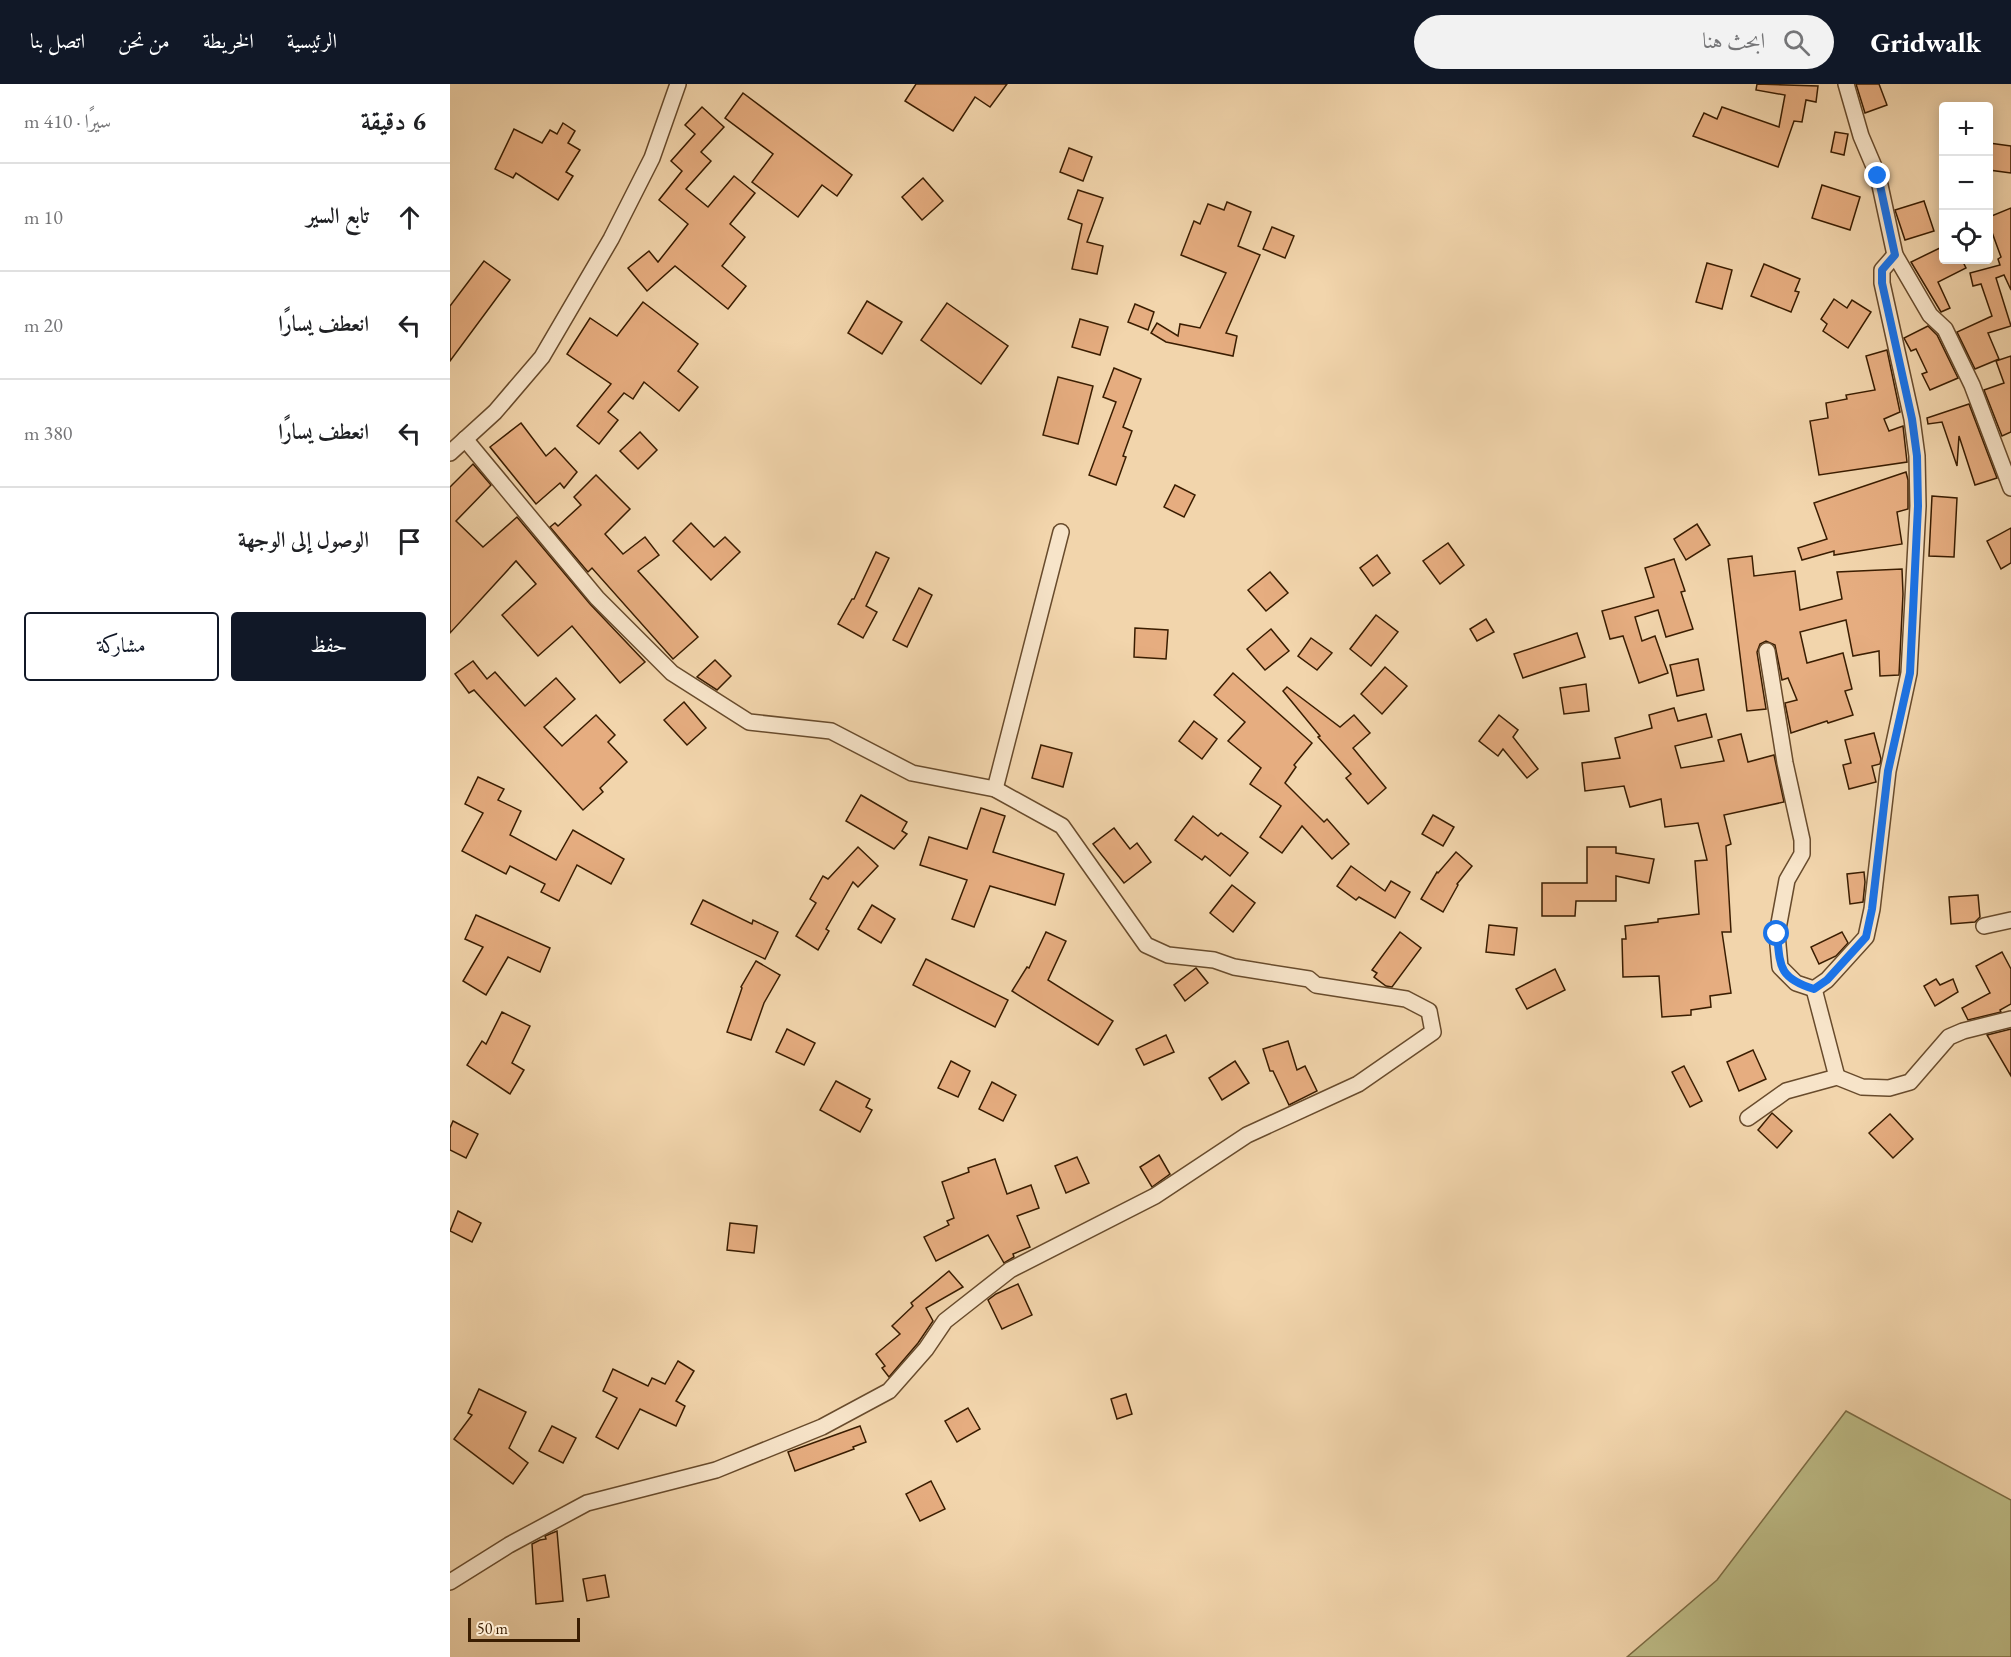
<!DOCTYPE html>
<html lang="ar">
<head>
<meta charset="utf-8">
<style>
  :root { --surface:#fff; --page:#f2f2f2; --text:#202124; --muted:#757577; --line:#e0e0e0; --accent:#111827 }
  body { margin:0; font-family:"EB Garamond",Amiri,serif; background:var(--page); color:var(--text); direction:rtl }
  .controls { position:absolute; right:18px; top:18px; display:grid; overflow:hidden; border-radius:6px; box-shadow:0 3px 15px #0003 }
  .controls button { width:54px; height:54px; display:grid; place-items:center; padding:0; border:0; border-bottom:2px solid var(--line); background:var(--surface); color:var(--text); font:30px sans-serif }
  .scale { position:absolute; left:18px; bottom:15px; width:112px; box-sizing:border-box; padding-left:6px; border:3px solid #3a1d01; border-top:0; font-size:16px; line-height:21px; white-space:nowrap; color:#3a1d01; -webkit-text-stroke:4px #f7e4c9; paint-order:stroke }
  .stop { position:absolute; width:18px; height:18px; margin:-14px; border:4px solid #1a73e8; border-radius:50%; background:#fff }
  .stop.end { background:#1a73e8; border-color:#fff; box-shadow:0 2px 6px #0008 }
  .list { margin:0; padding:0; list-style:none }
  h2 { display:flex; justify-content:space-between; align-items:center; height:78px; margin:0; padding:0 24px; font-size:26px }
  h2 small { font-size:20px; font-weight:400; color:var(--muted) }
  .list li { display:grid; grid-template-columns:39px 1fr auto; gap:18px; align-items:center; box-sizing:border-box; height:108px; padding:0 24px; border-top:2px solid var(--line) }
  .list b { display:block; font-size:22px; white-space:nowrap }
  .list em { font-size:20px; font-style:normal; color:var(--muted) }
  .actions { display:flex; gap:12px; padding:18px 24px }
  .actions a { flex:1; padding:14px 0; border:2px solid var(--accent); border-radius:6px; text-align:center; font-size:21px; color:var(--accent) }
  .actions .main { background:var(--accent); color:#fff }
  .icon { flex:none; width:33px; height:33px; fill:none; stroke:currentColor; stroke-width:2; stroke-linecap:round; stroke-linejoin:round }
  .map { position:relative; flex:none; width:1561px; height:1573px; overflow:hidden; direction:ltr }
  header { display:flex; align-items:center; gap:36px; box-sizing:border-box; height:84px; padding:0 30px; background:var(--accent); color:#fff }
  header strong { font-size:28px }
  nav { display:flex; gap:33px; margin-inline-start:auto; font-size:21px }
  .search { width:420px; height:54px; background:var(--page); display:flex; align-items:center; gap:15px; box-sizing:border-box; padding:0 21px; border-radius:33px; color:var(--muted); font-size:22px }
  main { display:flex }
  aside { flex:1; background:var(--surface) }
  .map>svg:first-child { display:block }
</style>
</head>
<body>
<header>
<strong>Gridwalk</strong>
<div class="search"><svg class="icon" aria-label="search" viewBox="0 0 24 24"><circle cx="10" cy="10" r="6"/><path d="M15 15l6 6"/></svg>ابحث هنا</div>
<nav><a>الرئيسية</a><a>الخريطة</a><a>من نحن</a><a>اتصل بنا</a></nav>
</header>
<main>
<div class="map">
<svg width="1561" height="1573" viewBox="0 0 1561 1573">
  <rect width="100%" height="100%" fill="#f2d5ac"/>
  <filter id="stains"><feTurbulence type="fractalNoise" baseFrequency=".00333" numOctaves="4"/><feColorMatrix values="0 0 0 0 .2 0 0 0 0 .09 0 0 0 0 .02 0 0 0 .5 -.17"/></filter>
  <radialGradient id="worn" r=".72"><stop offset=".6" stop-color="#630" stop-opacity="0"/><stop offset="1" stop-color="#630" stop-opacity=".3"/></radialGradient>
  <path fill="#bdbc87" stroke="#7c6c44" stroke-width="1.5" d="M1396 1327 1561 1416V1573H1177L1267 1496Z"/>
  <g fill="#e6ad80" stroke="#3a1d01" stroke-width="1.5">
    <path d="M466 0H557L540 23 525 13 503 47 455 17Z"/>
    <path d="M1307 0 1368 2 1366 18 1356 16 1352 38 1344 37 1328 83 1243 52 1254 29 1267 35 1272 23 1329 43 1335 11 1306 6Z"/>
    <path d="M1406 0H1429L1437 21 1415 29Z"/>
    <path d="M293 9 402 91 387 112 372 101 348 133 302 98 323 70 275 34Z"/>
    <path d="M252 23 274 43 251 68 261 77 236 105 258 123 284 92 305 109 280 140 295 153 272 182 296 202 278 225 225 182 197 207 178 184 199 167 208 178 238 140 209 116 232 87 221 77 245 50 235 41Z"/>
    <path d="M113 39 125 47 118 59 130 66 116 88 123 92 108 116 66 89 63 94 45 85 64 45 92 59 100 46 107 50Z"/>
    <path d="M1385 48 1398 50 1394 71 1381 68Z"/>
    <path d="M1539 59 1561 62V89L1539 86Z"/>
    <path d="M619 64 642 73 633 97 610 88Z"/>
    <path d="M473 94 493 117 472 136 452 113Z"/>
    <path d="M1372 101 1410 113 1400 146 1362 134Z"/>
    <path d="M628 106 653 114 637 158 653 162 647 190 622 185 632 140 618 135Z"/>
    <path d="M1474 117 1484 147 1455 156 1445 126Z"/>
    <path d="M777 118 801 128 788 162 810 171 776 249 787 252 783 272 716 258 701 249 707 239 728 252 730 240 750 244 776 189 731 171 744 137 750 140 758 120 774 126Z"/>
    <path d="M1561 124V206L1554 191 1546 194 1561 242 1538 249 1549 275 1525 285 1507 248 1542 232 1531 200 1523 202 1520 189 1550 181 1548 175 1551 173 1539 140V133Z"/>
    <path d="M822 143 844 152 835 174 813 165Z"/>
    <path d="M1494 162V176H1512L1516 184 1488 198 1500 224 1491 228 1461 178Z"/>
    <path d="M34 177 60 196 0 277V222Z"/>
    <path d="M1257 179 1282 186 1272 225 1246 218Z"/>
    <path d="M1314 180 1350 195 1345 207 1349 208 1341 228 1301 212Z"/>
    <path d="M1384 215 1397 224 1402 216 1421 228 1398 264 1373 247 1377 240 1371 235Z"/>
    <path d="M417 217 452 238 432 270 398 249Z"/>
    <path d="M193 218 248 260 228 287 248 303 229 327 194 298 183 315 174 309 158 328 168 336 149 360 127 342 161 300 117 270 140 234 167 252Z"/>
    <path d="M497 219 558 262 531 300 471 256Z"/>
    <path d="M685 220 704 228 698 246 678 238Z"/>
    <path d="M630 235 658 243 650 271 622 263Z"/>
    <path d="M1478 242 1487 251 1508 294 1480 306 1472 290 1477 288 1466 265 1461 267 1454 254Z"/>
    <path d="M1437 266 1450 328 1434 335 1439 347 1453 342 1457 378 1369 391 1360 337 1378 334 1376 319 1397 315 1396 311 1425 306 1416 272Z"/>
    <path d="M1561 272V348L1552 352 1534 306 1554 299 1546 277Z"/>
    <path d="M664 284 691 295 673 343 682 347 673 372 676 373 666 401 639 391 666 318 653 313Z"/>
    <path d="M608 293 643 302 628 360 593 351Z"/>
    <path d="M1519 320 1547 394 1525 401 1509 352 1507 382 1492 338 1478 340 1477 334Z"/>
    <path d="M71 339 96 372 105 364 127 388 114 404 110 399 86 420 40 363Z"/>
    <path d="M190 348 207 366 188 385 170 367Z"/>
    <path d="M23 380 41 401 6 437 33 463 67 433 140 520 195 578 170 599 122 542 88 572 52 531 86 500 66 477 0 549V403Z"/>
    <path d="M1456 388 1458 396V425L1447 428 1452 460 1384 471V467L1352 476 1348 464 1377 455 1364 419Z"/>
    <path d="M146 391 180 425 155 450 173 470 195 453 209 471 188 487 248 553 223 575 142 484 138 488 100 443 105 439 108 442 131 421 124 413Z"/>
    <path d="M725 401 745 411 734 433 714 423Z"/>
    <path d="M1482 412 1507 414 1504 473 1479 472Z"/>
    <path d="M241 439 264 463 275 453 290 468 261 496 223 457Z"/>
    <path d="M1247 440 1260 461 1236 476 1224 455Z"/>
    <path d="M1561 444V479L1551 485 1537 457Z"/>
    <path d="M998 459 1014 481 990 500 973 477Z"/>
    <path d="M426 468 439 474 416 522 427 528 413 554 388 540 402 515H404Z"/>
    <path d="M927 471 940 489 923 502 910 484Z"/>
    <path d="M1302 472 1304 492 1345 487 1350 526 1392 515 1387 488 1452 485 1453 510 1449 591 1430 592 1429 567 1403 572 1396 536 1350 548 1357 579 1393 569 1402 605 1395 607 1403 631 1378 639 1377 637 1341 649 1335 619 1347 616 1338 594 1332 596 1325 561 1316 557 1310 560 1307 568 1316 625 1297 627 1278 475Z"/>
    <path d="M1224 475 1235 507 1231 508 1243 545 1216 553 1208 526 1185 533 1192 557 1205 552 1218 589 1189 599 1173 552 1160 555 1152 527 1204 513 1195 484Z"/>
    <path d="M820 488 838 509 816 527 798 506Z"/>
    <path d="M469 504 482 511 457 563 443 556Z"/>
    <path d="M926 531 948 548 921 582 900 565Z"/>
    <path d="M1036 535 1044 548 1027 557 1020 545Z"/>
    <path d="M685 544 718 546 716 575 684 573Z"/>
    <path d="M821 545 839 567 815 586 797 565Z"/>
    <path d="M1127 549 1135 573 1073 594 1064 570Z"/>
    <path d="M861 554 882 569 867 586 848 572Z"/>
    <path d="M1248 575 1254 606 1227 612 1220 581Z"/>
    <path d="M265 576 281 592 267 606 247 593Z"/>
    <path d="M23 577 37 595 45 588 75 622 106 594 125 615 94 643 112 662 146 631 165 651 158 658 177 678 150 704 153 708 133 726 24 606 19 609 5 590Z"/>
    <path d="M935 583 957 602 932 630 911 610Z"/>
    <path d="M783 589 862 659 844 681 846 683 835 699 874 738 877 735 899 760 882 775 852 742 832 769 810 753 831 722 800 700 811 684 778 657 795 638 764 611Z"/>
    <path d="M1136 600 1139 627 1114 630 1110 604Z"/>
    <path d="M837 603 890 643 904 631 920 649 903 664 936 704 918 720 896 694 901 690 868 653 870 652 833 607Z"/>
    <path d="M234 618 256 644 237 661 214 636Z"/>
    <path d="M1224 624 1228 637 1256 630 1262 653 1225 662 1231 684 1274 677 1268 656 1291 650 1298 678 1324 671 1334 718 1274 731 1281 760 1276 762 1281 848H1272L1281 909 1260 912 1261 923 1241 926V931L1212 933 1209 892 1173 893 1172 855H1176L1175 842 1208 838V835L1249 830 1245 777 1257 776 1248 739 1215 743 1211 715 1180 723 1174 702 1135 707 1132 679 1170 674 1165 654 1202 644 1199 631Z"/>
    <path d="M1049 631 1068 646 1063 653 1088 685 1077 694 1053 665 1048 672 1029 657Z"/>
    <path d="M744 637 767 655 752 675 729 657Z"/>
    <path d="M1424 649 1431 675 1430 680 1422 682 1426 698 1399 705 1393 681 1401 679 1395 656Z"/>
    <path d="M591 661 622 669 613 703 582 694Z"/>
    <path d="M28 693 54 705 48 716 71 727 60 751 106 776 123 746 174 775 161 800 127 781 109 817 91 808 95 800 60 782 56 790 12 767 33 729 15 720Z"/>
    <path d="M411 711 457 738 452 747 457 750 444 765 396 737Z"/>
    <path d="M531 724 555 732 543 768 614 790 605 821 540 802 524 843 502 835 517 796 470 781 479 753 517 765Z"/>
    <path d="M983 731 1004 743 993 762 972 750Z"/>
    <path d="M743 732 768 752 771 749 798 769 780 792 755 772 752 776 725 756Z"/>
    <path d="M664 744 680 765 687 759 701 778 674 799 643 760Z"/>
    <path d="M408 763 428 782 408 803 403 798 376 845 379 847 368 866 346 852 366 819 360 815 373 792 378 795Z"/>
    <path d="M1137 763H1166V769L1204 775 1199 799 1166 792V817H1126L1125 832H1092V799H1137Z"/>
    <path d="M1006 768 1022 782 1007 800 1008 801 993 828 971 815 987 788 988 789Z"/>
    <path d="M901 782 935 807 941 797 960 808 945 834 909 813 906 816 887 802Z"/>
    <path d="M1414 788 1415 798 1413 818 1400 820 1397 790Z"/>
    <path d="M782 801 805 819 783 848 760 829Z"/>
    <path d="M1528 811 1530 833 1525 838 1501 840 1499 813Z"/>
    <path d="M253 816 302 840 303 836 328 848 315 875 241 840Z"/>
    <path d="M422 821 445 835 431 859 408 845Z"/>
    <path d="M26 831 100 864 90 888 58 873 36 911 13 897 33 863 15 855Z"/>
    <path d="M1039 841 1067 844 1064 871 1036 868Z"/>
    <path d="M596 848 616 857 598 896 663 937 648 961 562 907 577 883 579 884Z"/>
    <path d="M950 848 971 864 942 903 936 902 924 893 927 889 922 886Z"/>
    <path d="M1392 848 1398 859 1386 872 1369 880 1361 863Z"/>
    <path d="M1552 868 1561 885V920L1550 926 1551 928 1518 936 1512 924 1540 909 1526 882Z"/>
    <path d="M476 875 558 916 545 943 463 901Z"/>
    <path d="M306 877 330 891 314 919 301 956 277 948 292 904 291 903Z"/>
    <path d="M746 884 758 899 735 917 724 901Z"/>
    <path d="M1105 885 1115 906 1077 925 1066 905Z"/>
    <path d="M1486 895 1490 901 1503 895 1508 908 1485 922 1474 902Z"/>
    <path d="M52 928 80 942 62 979 74 986 60 1010 17 981 32 957 36 960Z"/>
    <path d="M337 945 365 959 354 981 326 968Z"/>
    <path d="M1561 945V992L1537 951Z"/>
    <path d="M716 951 724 968 694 981 686 965Z"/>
    <path d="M838 957 847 986 855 982 867 1007 839 1021 823 987H820L813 965Z"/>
    <path d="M1303 966 1316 995 1289 1007 1277 978Z"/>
    <path d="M501 977 520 987 508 1013 488 1004Z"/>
    <path d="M785 977 799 999 772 1016 759 994Z"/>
    <path d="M1234 982 1252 1017 1240 1023 1222 988Z"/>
    <path d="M386 997 420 1015 416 1023 422 1026 410 1048 370 1026Z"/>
    <path d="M542 998 566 1011 553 1037 529 1025Z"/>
    <path d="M1322 1029 1342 1047 1327 1064 1308 1046Z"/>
    <path d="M1440 1030 1463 1055 1443 1074 1419 1049Z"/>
    <path d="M3 1037 28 1050 16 1074 0 1066V1044Z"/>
    <path d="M709 1071 720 1090 702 1103 690 1083Z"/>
    <path d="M627 1073 639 1099 616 1109 605 1082Z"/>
    <path d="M545 1075 557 1110 581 1101 589 1124 567 1132 580 1163 563 1170 564 1173 554 1179 538 1151 486 1177 474 1153 499 1141 497 1137 504 1134 492 1098 519 1088 518 1084Z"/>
    <path d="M8 1127 31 1139 22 1158 0 1147Z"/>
    <path d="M280 1139 307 1142 304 1169 277 1166Z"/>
    <path d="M499 1187 513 1203 476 1224 483 1237 468 1259 439 1293 432 1284 435 1282 426 1270 450 1250 442 1242 463 1222 461 1219Z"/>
    <path d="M568 1200 582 1231 552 1245 538 1216 546 1210Z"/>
    <path d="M228 1277 244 1287 226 1317 235 1322 226 1342 190 1325 168 1365 146 1353 167 1314 153 1307 163 1285 198 1302 202 1294 215 1300Z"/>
    <path d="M29 1305 76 1328 59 1364 78 1379 63 1400 4 1355 22 1331 18 1329Z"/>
    <path d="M676 1310 682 1330 667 1335 661 1315Z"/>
    <path d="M518 1324 530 1345 507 1358 495 1337Z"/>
    <path d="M102 1342 126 1354 113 1379 89 1367Z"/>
    <path d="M410 1342 416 1358 403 1363 404 1365 345 1387 338 1368Z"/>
    <path d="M481 1397 495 1425 470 1437 456 1410Z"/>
    <path d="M107 1447 113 1517 86 1520 82 1460 90 1456 96 1455 95 1452Z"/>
    <path d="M155 1491 159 1513 137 1517 133 1495Z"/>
  </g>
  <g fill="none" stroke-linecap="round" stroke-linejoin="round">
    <g stroke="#684b2c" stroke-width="18">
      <g id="minor">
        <path d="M1396 0 1411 52 1428 92 1445 171 1480 231 1495 245 1522 301 1561 404"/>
        <path d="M0 369 45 328 92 273 161 155 202 74 228 0"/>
        <path d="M1317 567 1335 679 1352 756V770L1337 796 1327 850 1330 883 1346 899 1364 905 1377 896 1416 853 1422 825 1438 687 1459 589 1468 422 1467 372 1462 335 1432 199V186L1445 171"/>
        <path d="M545 705 611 448"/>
        <path d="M1534 842 1561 836"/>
        <path d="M1364 905 1387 993"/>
        <path d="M1298 1034 1336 1007 1387 993 1412 1003 1439 1004 1460 998 1499 953 1513 947 1561 935"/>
        <path d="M0 1498 59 1461 137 1419 266 1386 372 1343 439 1307 476 1265 495 1237 560 1186 705 1112 797 1051 908 1000 983 948 979 927 956 915 866 901 859 895 784 883 764 876 718 871 696 861 612 742 545 705 462 689 381 647 299 638 222 589 147 514 15 355"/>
      </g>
    </g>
    <use href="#minor" stroke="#f7e4c9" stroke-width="15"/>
  </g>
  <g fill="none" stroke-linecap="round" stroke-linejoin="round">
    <path stroke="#1a73e8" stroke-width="8" d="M1327 850C1330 883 1329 894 1364 905L1377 896 1416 853 1422 825 1438 687 1460 589 1468 422 1467 372 1462 335 1432 199V186L1445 171 1428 92"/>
  </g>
  <rect width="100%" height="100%" filter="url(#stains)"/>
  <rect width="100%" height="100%" fill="url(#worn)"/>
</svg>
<div class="controls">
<button>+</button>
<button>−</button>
<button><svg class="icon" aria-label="locate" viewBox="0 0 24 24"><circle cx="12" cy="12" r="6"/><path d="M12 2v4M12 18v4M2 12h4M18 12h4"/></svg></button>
</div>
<div class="scale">50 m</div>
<div class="stop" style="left:1327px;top:850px"></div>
<div class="stop end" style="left:1428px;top:92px"></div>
</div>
<aside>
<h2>6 دقيقة<small>سيرًا · 410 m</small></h2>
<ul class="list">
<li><svg class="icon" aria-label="ahead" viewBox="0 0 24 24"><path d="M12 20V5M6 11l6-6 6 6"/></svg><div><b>تابع السير</b></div><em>10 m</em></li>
<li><svg class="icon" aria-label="left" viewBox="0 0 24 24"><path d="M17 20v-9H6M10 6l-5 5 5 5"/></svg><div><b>انعطف يسارًا</b></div><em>20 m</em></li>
<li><svg class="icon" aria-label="left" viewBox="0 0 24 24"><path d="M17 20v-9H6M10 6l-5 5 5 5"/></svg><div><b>انعطف يسارًا</b></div><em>380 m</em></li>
<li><svg class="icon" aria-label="arrive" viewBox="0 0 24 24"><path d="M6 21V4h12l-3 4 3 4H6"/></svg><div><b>الوصول إلى الوجهة</b></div></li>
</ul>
<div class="actions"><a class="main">حفظ</a><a>مشاركة</a></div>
</aside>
</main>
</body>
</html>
